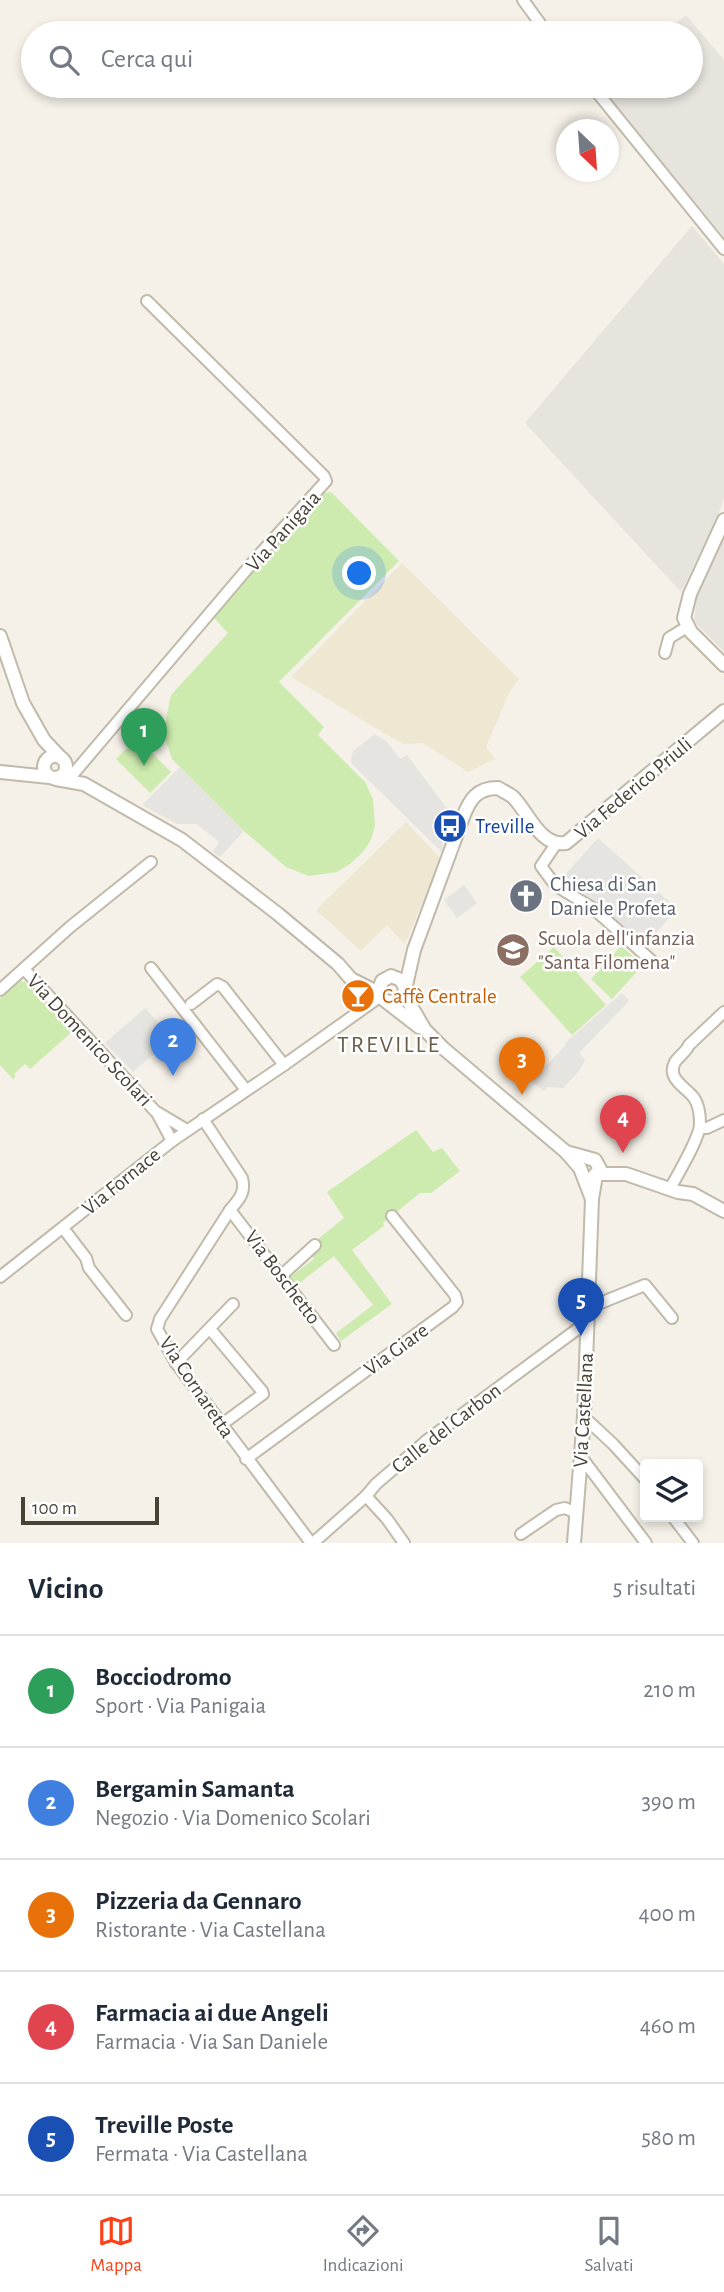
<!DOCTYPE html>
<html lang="it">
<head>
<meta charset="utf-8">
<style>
  :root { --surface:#fff; --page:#f6f6f7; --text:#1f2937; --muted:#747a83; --line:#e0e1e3; --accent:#ff3f15 }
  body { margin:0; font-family:"Alegreya Sans",sans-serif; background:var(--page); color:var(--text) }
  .controls { position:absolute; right:21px; bottom:21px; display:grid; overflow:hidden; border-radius:7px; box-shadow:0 4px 10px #0003 }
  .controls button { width:63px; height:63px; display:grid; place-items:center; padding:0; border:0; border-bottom:2px solid var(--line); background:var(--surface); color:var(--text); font:35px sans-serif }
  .compass { position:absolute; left:556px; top:119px; width:63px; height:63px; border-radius:50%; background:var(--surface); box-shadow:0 4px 10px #0003; rotate:155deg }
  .scale { position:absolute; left:21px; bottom:18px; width:138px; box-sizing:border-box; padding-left:7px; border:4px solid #494236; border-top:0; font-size:19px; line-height:24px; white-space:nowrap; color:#494236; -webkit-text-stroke:5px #fff; paint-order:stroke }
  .you { position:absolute; left:360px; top:574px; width:24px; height:24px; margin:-18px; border:5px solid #fff; border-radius:50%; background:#1a73e8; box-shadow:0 0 0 10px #1a73e833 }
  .badge { display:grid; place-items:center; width:46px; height:46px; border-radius:50%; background:var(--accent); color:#fff; font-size:23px; font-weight:700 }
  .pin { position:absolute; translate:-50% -58px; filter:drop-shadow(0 2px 4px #0008) }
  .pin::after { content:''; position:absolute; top:37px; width:24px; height:21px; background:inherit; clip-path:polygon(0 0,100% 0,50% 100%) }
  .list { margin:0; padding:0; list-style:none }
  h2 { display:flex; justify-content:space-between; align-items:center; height:91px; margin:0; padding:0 28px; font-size:30px }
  h2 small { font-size:23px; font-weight:400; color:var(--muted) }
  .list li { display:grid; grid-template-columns:46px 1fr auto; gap:21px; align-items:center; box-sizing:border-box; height:112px; padding:0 28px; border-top:2px solid var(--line) }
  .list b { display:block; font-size:26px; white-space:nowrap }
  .list p { margin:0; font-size:23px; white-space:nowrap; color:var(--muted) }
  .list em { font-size:23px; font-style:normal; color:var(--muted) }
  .icon { flex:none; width:38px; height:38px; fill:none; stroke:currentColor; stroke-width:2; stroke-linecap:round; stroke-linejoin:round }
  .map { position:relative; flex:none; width:724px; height:1543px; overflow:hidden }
  .search { position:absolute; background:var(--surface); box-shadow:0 4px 10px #0003; left:21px; right:21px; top:21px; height:77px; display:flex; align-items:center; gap:18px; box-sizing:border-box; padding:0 24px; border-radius:38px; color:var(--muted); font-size:26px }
  .sheet { height:651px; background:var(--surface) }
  nav { display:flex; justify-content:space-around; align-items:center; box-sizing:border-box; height:98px; border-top:2px solid var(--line); background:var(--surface); font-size:19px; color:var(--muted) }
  nav a { display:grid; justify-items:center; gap:4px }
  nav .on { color:var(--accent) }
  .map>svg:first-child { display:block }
</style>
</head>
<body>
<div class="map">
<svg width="724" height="1543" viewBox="0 0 724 1543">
  <rect width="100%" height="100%" fill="#f5f1e8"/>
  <g fill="#e7e3dd">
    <path d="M686 15 724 60V237L599 86H691V33H662Z"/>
    <path d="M692 226 724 264V498L718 515 681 592 525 423Z"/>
    <path d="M724 538V652L694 621 697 595Z"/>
  </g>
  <g fill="#eee7d1">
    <path d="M402 563 519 679 509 693 486 747 495 759 468 772 423 743 404 744 392 738 291 677Z"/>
    <path d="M406 822 441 859 405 944 387 925 361 951 316 910Z"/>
  </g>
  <g fill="#ceebaf">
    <path d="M331 492 399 561 279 682 324 727 318 735 365 782 373 799 375 825 371 840 362 853 350 864 337 872 309 876 286 867 244 831 172 759 163 733 171 695 228 633 213 617 310 502 323 493Z"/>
    <path d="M137 738 171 772 150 793 116 759Z"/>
    <path d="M621 946 643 965 612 999 591 979Z"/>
    <path d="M554 947 606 1005 572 1035 520 977Z"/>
    <path d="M20 981 25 982 72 1032 30 1069 25 1064 14 1074 16 1076 13 1079 0 1065V998Z"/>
    <path d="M416 1130 433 1152 442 1148 460 1171 431 1193H420L383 1223 384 1226 352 1250 392 1304 341 1341 336 1333 373 1305 334 1256 297 1285 290 1277 314 1259 310 1253 313 1243 344 1218 327 1192Z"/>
  </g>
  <g fill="#e6e4e0">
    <path d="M375 734 387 742 400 759 407 755 451 814 434 828 443 839 442 852 352 764 351 760 353 751Z"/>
    <path d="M180 767 244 831 220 857 213 852 219 842 197 824H177L142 805Z"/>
    <path d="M598 838 677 909 644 947 564 876Z"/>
    <path d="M464 885 477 903 457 918 444 900Z"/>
    <path d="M622 993 629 1001 579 1053 585 1060 579 1071 563 1088 548 1087 544 1091 526 1078 533 1070 539 1073 566 1045 565 1043Z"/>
    <path d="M145 1008 173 1038 133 1072 105 1043Z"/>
  </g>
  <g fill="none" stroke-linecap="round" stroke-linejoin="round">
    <g stroke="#c1baaa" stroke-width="14">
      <g id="minor">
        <path d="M523 0 547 33"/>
        <path d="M592 86 724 249"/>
        <path d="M665 653 669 638 687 627"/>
        <path d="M74 773 259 555 326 481 324 476 147 301"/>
        <path d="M556 844 541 866 555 885 594 909 654 963"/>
        <path d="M151 968 246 1090"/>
        <path d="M24 969 155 1111 187 1130"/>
        <path d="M0 990 70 927 151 862"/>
        <path d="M191 1004 217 984 223 987 284 1065"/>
        <path d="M157 1113 172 1141"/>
        <path d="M203 1119 242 1178C246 1193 239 1199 230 1210L160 1319 157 1329 176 1363 311 1543"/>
        <path d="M700 1128H707L724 1120"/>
        <path d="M670 1189C677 1175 700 1138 700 1124 700 1116 699 1105 694 1098 686 1087 666 1079 675 1062 679 1056 686 1052 689 1045L724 1012"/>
        <path d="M230 1210 334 1345"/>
        <path d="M63 1228 86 1258 89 1268 126 1315"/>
        <path d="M282 1275 315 1245"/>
        <path d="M0 1277 172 1141 284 1065 381 996"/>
        <path d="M588 1308 645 1285 672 1318"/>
        <path d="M210 1329 262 1391 263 1394 221 1425"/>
        <path d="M176 1363 233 1304"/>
        <path d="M584 1417 613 1444 645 1479"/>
        <path d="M582 1458 646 1543"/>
        <path d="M246 1459 453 1307 457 1302 455 1295 392 1216"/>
        <path d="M366 1496 387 1519 404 1543"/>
        <path d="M673 1517 693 1543"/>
        <path d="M521 1534 556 1510 565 1508 576 1513"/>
        <path d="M313 1543 366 1496 376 1484 426 1441 587 1322"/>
      </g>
    </g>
    <g stroke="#c1baaa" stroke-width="16">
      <g id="tertiary">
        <path d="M724 520 690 594 684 618 691 632 724 665"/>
        <path d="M0 636 23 703 44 740 60 757"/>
        <circle cx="55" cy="767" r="11"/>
        <path d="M0 772 49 777"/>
        <path d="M56 779 84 784 182 840 278 914 338 964 351 979 379 993"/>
        <path d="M405 988 401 980 391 976 382 981 379 990 383 999 419 1027"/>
        <path d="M404 994 425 1030 443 1048 566 1152 580 1168 592 1199"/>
        <path d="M387 1002 399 1001 404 994 414 950 463 817C470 799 477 788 498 788 503 791 509 794 513 797 528 812 540 847 566 843L724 711"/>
        <path d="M566 1152 595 1160 600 1169 593 1177"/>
        <path d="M597 1174H626L678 1192 693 1194 724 1211"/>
        <path d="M574 1543 584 1417 592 1199 596 1175"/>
      </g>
    </g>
    <use href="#minor" stroke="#fff" stroke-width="10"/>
    <use href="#tertiary" stroke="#fff" stroke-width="12"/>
  </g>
  <defs>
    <g id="bus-disc" transform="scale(1.75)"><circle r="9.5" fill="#1a4fb4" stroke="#fff"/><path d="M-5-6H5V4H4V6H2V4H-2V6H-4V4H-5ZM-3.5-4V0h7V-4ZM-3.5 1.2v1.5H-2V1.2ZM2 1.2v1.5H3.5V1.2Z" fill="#fff"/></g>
    <g id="church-disc" transform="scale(1.75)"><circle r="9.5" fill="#6b7280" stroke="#fff"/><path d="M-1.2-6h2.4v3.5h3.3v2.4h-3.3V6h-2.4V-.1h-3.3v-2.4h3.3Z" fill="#fff"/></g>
    <g id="school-disc" transform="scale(1.75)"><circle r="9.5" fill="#8d6e63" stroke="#fff"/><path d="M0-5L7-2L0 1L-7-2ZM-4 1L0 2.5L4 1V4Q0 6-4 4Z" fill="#fff"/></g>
    <g id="bar-disc" transform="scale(1.75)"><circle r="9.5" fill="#e8710a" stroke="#fff"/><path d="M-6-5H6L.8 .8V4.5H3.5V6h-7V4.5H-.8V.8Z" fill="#fff"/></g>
  </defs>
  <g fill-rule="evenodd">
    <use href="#bus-disc" x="450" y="826"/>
    <use href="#church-disc" x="526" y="896"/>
    <use href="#school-disc" x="513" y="950"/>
    <use href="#bar-disc" x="358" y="996"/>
  </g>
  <g text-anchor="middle" stroke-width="5" stroke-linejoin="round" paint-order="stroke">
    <g font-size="21" fill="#494236" stroke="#fff">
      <text transform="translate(283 531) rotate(-48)" y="7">Via Panigaia</text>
      <text transform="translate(633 788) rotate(-40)" y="7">Via Federico Priuli</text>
      <text transform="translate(90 1040) rotate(47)" y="7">Via Domenico Scolari</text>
      <text transform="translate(121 1181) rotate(-39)" y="7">Via Fornace</text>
      <text transform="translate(283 1277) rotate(53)" y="7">Via Boschetto</text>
      <text transform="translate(396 1349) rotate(-36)" y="7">Via Giare</text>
      <text transform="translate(197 1387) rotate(56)" y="7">Via Cornaretta</text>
      <text transform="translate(583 1410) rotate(-87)" y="7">Via Castellana</text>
      <text transform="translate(446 1428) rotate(-38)" y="7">Calle del Carbon</text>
    </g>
    <g font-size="21" fill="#164399" stroke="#fff" text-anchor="start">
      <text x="475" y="833">Treville</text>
    </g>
    <g font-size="21" fill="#5b616d" stroke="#fff" text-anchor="start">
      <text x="550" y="891">Chiesa di San<tspan x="550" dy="24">Daniele Profeta</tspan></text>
    </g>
    <g font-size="21" fill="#785e54" stroke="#fff" text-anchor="start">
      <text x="538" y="945">Scuola dell'infanzia<tspan x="538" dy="24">"Santa Filomena"</tspan></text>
    </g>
    <g font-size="21" fill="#c56008" stroke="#fff" text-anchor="start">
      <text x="382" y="1003">Caffè Centrale</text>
    </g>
    <g font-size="24" letter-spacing="2" fill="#6c604d" stroke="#fff">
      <text x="389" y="1052">TREVILLE</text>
    </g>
  </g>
</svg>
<div class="controls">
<button><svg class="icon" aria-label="layers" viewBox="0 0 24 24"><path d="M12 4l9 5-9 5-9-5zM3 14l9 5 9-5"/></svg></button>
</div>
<svg class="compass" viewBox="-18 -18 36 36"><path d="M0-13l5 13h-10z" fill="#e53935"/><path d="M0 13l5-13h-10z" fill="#747a83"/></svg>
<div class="scale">100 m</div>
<div class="you"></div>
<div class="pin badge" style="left:144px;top:766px;background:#2e9e5b">1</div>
<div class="pin badge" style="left:173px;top:1076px;background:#3f7fe0">2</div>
<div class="pin badge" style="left:522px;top:1095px;background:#e8710a">3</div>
<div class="pin badge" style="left:623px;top:1153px;background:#e0444e">4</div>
<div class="pin badge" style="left:581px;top:1336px;background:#1a4fb4">5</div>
<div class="search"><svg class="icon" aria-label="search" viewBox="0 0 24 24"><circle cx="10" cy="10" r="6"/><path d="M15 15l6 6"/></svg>Cerca qui</div>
</div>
<section class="sheet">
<h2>Vicino<small>5 risultati</small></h2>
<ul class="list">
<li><span class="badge" style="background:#2e9e5b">1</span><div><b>Bocciodromo</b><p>Sport · Via Panigaia</p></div><em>210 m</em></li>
<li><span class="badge" style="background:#3f7fe0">2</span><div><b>Bergamin Samanta</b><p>Negozio · Via Domenico Scolari</p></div><em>390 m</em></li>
<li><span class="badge" style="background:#e8710a">3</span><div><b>Pizzeria da Gennaro</b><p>Ristorante · Via Castellana</p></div><em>400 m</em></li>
<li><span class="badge" style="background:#e0444e">4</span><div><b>Farmacia ai due Angeli</b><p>Farmacia · Via San Daniele</p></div><em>460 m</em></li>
<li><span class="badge" style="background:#1a4fb4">5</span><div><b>Treville Poste</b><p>Fermata · Via Castellana</p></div><em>580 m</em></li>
</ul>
</section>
<nav>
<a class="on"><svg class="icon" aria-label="map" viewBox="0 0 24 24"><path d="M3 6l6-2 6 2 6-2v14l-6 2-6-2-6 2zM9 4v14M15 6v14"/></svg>Mappa</a>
<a><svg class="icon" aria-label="directions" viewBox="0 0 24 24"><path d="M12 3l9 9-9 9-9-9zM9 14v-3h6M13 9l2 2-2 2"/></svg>Indicazioni</a>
<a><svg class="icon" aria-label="saved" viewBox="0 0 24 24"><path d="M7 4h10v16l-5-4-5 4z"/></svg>Salvati</a>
</nav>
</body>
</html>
